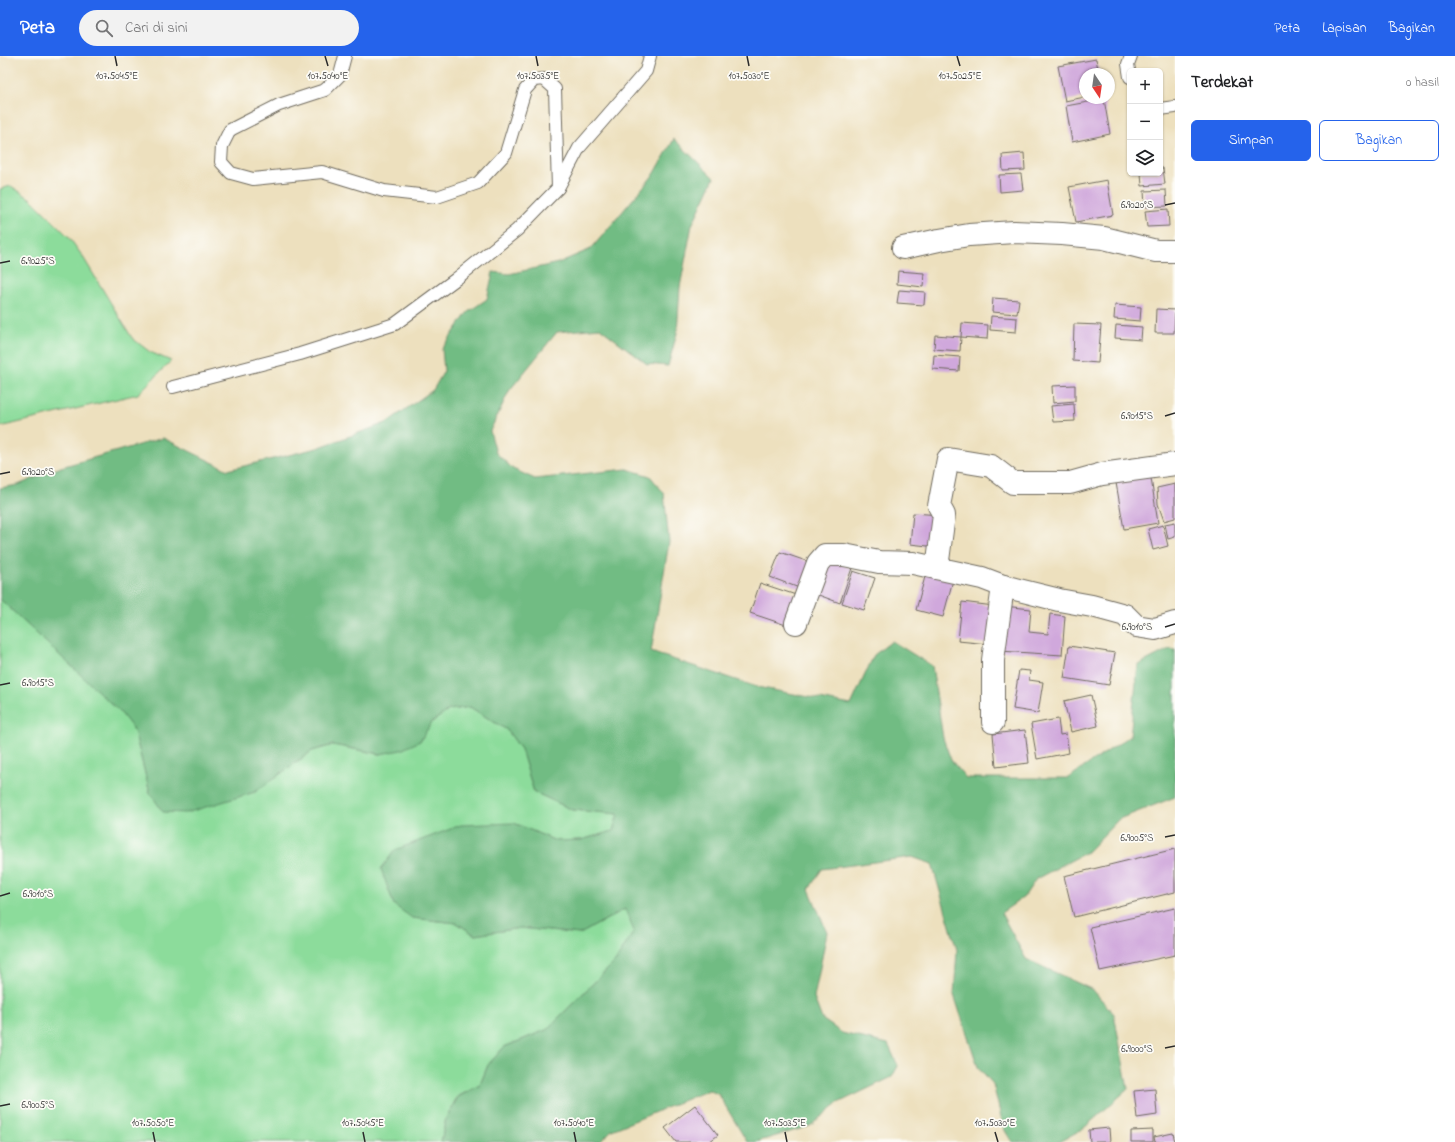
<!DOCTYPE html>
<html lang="id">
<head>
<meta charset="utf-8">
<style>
  :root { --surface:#fff; --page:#f2f2f2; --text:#202124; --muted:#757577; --line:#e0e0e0; --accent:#2563eb }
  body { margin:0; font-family:"Indie Flower",sans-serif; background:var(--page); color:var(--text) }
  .controls { position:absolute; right:12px; top:12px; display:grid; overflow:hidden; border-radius:6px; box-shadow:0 1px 3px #0004 }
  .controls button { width:36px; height:36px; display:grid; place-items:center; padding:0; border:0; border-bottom:1px solid var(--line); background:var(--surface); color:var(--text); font:20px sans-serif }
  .compass { position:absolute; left:1079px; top:12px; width:36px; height:36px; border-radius:50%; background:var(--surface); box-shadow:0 1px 3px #0004; rotate:167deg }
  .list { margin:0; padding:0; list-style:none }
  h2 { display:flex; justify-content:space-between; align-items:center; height:52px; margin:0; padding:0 16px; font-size:17px }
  h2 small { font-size:13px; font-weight:400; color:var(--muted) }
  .actions { display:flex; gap:8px; padding:12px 16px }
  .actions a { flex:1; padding:9px 0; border:1px solid var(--accent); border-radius:6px; text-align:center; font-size:14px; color:var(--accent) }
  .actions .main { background:var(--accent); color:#fff }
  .icon { flex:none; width:22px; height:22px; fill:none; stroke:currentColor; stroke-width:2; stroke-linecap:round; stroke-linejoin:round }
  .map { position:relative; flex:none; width:1175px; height:1086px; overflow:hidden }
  header { display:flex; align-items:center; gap:24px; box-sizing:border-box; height:56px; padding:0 20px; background:var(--accent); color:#fff }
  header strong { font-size:19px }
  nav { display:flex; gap:22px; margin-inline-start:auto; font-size:14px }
  .search { width:280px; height:36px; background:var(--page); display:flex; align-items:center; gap:10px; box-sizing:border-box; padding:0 14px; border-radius:22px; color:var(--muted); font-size:15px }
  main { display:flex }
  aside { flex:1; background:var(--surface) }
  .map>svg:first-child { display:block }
</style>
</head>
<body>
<header>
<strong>Peta</strong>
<div class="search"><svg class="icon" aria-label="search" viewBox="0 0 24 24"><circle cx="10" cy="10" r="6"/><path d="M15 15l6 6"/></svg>Cari di sini</div>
<nav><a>Peta</a><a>Lapisan</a><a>Bagikan</a></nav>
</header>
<main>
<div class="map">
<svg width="1175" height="1086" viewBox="0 0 1175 1086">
  <rect width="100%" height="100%" fill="#fdfcf7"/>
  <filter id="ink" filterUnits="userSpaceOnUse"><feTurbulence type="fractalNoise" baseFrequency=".025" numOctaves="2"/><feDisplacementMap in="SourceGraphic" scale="8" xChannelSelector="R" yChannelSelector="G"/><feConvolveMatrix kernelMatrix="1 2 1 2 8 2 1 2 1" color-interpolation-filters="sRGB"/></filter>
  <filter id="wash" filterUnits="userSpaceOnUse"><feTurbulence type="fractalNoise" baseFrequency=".012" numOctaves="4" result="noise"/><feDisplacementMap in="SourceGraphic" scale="16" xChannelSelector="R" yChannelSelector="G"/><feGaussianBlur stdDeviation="0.9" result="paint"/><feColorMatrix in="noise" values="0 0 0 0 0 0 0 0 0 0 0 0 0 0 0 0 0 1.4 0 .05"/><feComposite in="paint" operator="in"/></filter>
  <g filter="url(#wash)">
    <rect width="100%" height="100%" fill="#ede0be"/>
    <g fill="#8cdc9b" stroke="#5c8463">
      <path d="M11 130 31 143 68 180 83 201 132 282 150 296 171 305 138 338 0 371V133Z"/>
      <path d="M0 543 120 655 134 674 150 737 255 736 312 695 333 689 380 698 420 685 432 666 449 654 470 651 507 674 521 693 534 736 573 754 618 758 613 775 581 784 556 785 514 767 412 862 457 867 475 879 520 872 580 878 625 853 635 875 615 906 546 974 504 991 488 1009 480 1029 457 1041 446 1062 441 1086H0Z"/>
    </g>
    <path fill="#71bc83" stroke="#4e7457" d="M674 83 714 122 692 169 680 231 677 277 668 310 647 308 600 272 557 276 509 335 490 375 496 397 513 413 535 423 627 413 650 420 664 437 669 486 651 596 757 631 851 649 874 599 892 585 932 610 943 682 951 704 966 722H1068L1130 680 1138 609 1169 593 1175 594V741L1119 763 1087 796 1036 823 1024 841 1001 857 1026 903 1093 934 1114 958 1128 1033 1084 1072 1059 1086H1012L1004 1073 993 1028 978 1011 954 939 957 894 932 808 912 801 822 813 809 833 827 876 814 942 822 963 842 977 888 988 898 1010 892 1021 838 1047 810 1070 756 1086H747L719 1039 709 1034 612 1074 600 1086H441L446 1062 458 1041 480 1029 488 1009 504 991 546 974 615 906 634 875 625 853 580 878 520 872 475 879 457 867 412 862 394 849 381 813 395 794 461 769 514 767 556 785 581 784 613 775 618 758 573 754 534 736 521 693 507 674 470 651 449 654 432 666 420 685 401 694 380 698 333 689 312 695 255 736 186 757 163 756 150 737 134 674 120 656 0 543V432L18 429 61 411 163 382 228 414 317 392 386 367 433 334 444 315 442 293 468 256 487 243 493 216 509 218 558 207 591 193 655 117Z"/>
    <g id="blocks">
      <g fill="#d0a8dc">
        <path d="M1096 3 1099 18H1085V41L1065 45 1058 10Z"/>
        <path d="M1104 43 1110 78 1072 86 1066 50Z"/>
        <path d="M1024 97 1025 114 1003 115 1002 99Z"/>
        <path d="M1160 112H1163L1165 128 1142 130 1141 117H1160Z"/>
        <path d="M1021 118 1023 134 1000 136 999 119Z"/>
        <path d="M1107 124 1113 159 1076 166 1069 131Z"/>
        <path d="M1166 134 1167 150 1145 151 1144 135Z"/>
        <path d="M1168 153 1169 170 1147 171 1145 155Z"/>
        <path d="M898 215 924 217 923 231 897 228Z"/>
        <path d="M899 234 925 236 924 249 897 247Z"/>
        <path d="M993 242 1019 244 1017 258 992 256Z"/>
        <path d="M1115 249 1141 251 1140 265 1114 263Z"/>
        <path d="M1156 253 1175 254 1174 277H1155Z"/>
        <path d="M991 260 1017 262 1016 276 990 274Z"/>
        <path d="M962 267 988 269 987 283 961 281Z"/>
        <path d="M1074 268 1101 269 1098 307 1073 305Z"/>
        <path d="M1116 269 1142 271 1141 284 1115 282Z"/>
        <path d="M935 279 961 281 960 295 934 293Z"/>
        <path d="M934 299 960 301 959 315 933 313Z"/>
        <path d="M1075 329V345L1053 347 1052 330Z"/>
        <path d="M1074 348 1075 365 1053 366 1051 350Z"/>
        <path d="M1150 416 1158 467 1124 473 1115 421Z"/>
        <path d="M1175 428V462L1164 465 1158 448 1157 432Z"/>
        <path d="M913 457 940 459 937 491 910 488Z"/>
        <path d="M1175 466V481L1168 483 1165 468Z"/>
        <path d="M1163 469 1168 490 1153 494 1148 473Z"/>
        <path d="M780 496 812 507 802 533 770 521Z"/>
        <path d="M829 504 852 512 840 547 816 538Z"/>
        <path d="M853 515 875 522 864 554 842 547Z"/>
        <path d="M926 517 953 524 943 561 916 554Z"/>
        <path d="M760 527 799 540 789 570 750 557Z"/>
        <path d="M962 546 994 550 989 588 958 585Z"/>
        <path d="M1004 550 1031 553 1029 576 1048 578 1050 558 1065 560 1062 599 1000 595Z"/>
        <path d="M1069 590 1115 597 1109 629 1064 622Z"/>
        <path d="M1019 614 1030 615 1029 624 1043 626 1038 657 1013 653Z"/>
        <path d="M1091 639 1098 670 1071 676 1064 645Z"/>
        <path d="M1058 663 1060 679 1066 678 1069 697 1037 703 1031 668Z"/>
        <path d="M1025 674 1029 707 996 711 993 678Z"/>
        <path d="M1175 793V836L1074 861 1064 820Z"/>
        <path d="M1175 852V899L1100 915 1090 871Z"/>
        <path d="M1155 1033 1157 1059 1137 1062 1134 1035Z"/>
        <path d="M695 1049 718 1079 709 1086H676L665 1072Z"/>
        <path d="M1109 1072 1110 1086H1090L1089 1074Z"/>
        <path d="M1153 1074V1086H1131V1075Z"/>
        <path d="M1173 1077 1175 1086H1155L1154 1081Z"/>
      </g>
    </g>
  </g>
  <g filter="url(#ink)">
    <use href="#blocks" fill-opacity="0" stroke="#6f6a5e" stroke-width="1"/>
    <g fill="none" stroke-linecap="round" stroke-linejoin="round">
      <g stroke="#6f6a5e" stroke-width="14">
        <g id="lane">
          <path d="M345 0 340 19 325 34 279 49 230 74 222 90 221 106 231 117 253 123 322 116 384 135 437 141 478 127 506 97 525 34 534 24 544 23 555 33 558 132"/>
          <path d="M1130 21 1128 8 1131 0"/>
          <path d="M1160 53 1175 51"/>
          <path d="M173 331 300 298 395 268 456 223 517 174 558 132 579 92 646 15 650 0"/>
        </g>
      </g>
      <g stroke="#6f6a5e" stroke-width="24">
        <g id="street">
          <path d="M903 192 939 184 969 179 1014 176 1062 178 1104 182 1156 195H1175"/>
          <path d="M937 512 944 459 939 450 948 403 991 410 1013 427H1070L1102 418 1175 408"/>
          <path d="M796 567 818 507 825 499H844L879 506 913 507 982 522 1003 530 1059 544 1092 550 1125 559 1136 570 1155 573 1175 567"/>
          <path d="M993 666V604L1003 530"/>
        </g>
      </g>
      <use href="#lane" stroke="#fff" stroke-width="12"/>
      <use href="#street" stroke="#fff" stroke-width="22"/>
    </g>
  </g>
  <path fill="none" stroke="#2b2b2b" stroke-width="1.5" d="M115 0 117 10M325 0 328 10M536 0 538 10M747 0 749 10M957 0 960 10M1165 149 1175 147M0 207 10 205M1165 360 1175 357M0 418 10 416M1165 571 1175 568M0 629 10 627M1165 781 1175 779M0 840 10 837M1165 992 1175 990M0 1050 10 1048M153 1076 155 1086M363 1076 365 1086M574 1076 576 1086M785 1076 787 1086M995 1076 998 1086"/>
  <g font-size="10" text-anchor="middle" fill="#2b2b2b" stroke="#fdfcf7" stroke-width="3.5" stroke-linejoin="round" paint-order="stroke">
    <text x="117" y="23">107.5045°E</text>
    <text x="328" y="23">107.5040°E</text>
    <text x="538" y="23">107.5035°E</text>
    <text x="749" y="23">107.5030°E</text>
    <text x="960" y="23">107.5025°E</text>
    <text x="1137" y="152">6.9020°S</text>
    <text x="38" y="208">6.9025°S</text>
    <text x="1137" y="363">6.9015°S</text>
    <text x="38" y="419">6.9020°S</text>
    <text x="1137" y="574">6.9010°S</text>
    <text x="38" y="630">6.9015°S</text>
    <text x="1137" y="785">6.9005°S</text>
    <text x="38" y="841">6.9010°S</text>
    <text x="1137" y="996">6.9000°S</text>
    <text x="38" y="1052">6.9005°S</text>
    <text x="153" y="1070">107.5050°E</text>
    <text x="363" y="1070">107.5045°E</text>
    <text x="574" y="1070">107.5040°E</text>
    <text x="785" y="1070">107.5035°E</text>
    <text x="995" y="1070">107.5030°E</text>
  </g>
</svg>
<div class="controls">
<button>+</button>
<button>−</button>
<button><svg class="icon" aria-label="layers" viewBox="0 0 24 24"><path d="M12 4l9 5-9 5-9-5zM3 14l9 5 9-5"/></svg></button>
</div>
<svg class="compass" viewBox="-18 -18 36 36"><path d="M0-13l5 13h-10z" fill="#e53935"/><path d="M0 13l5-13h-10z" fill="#757577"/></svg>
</div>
<aside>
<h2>Terdekat<small>0 hasil</small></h2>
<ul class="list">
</ul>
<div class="actions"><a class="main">Simpan</a><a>Bagikan</a></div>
</aside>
</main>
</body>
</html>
